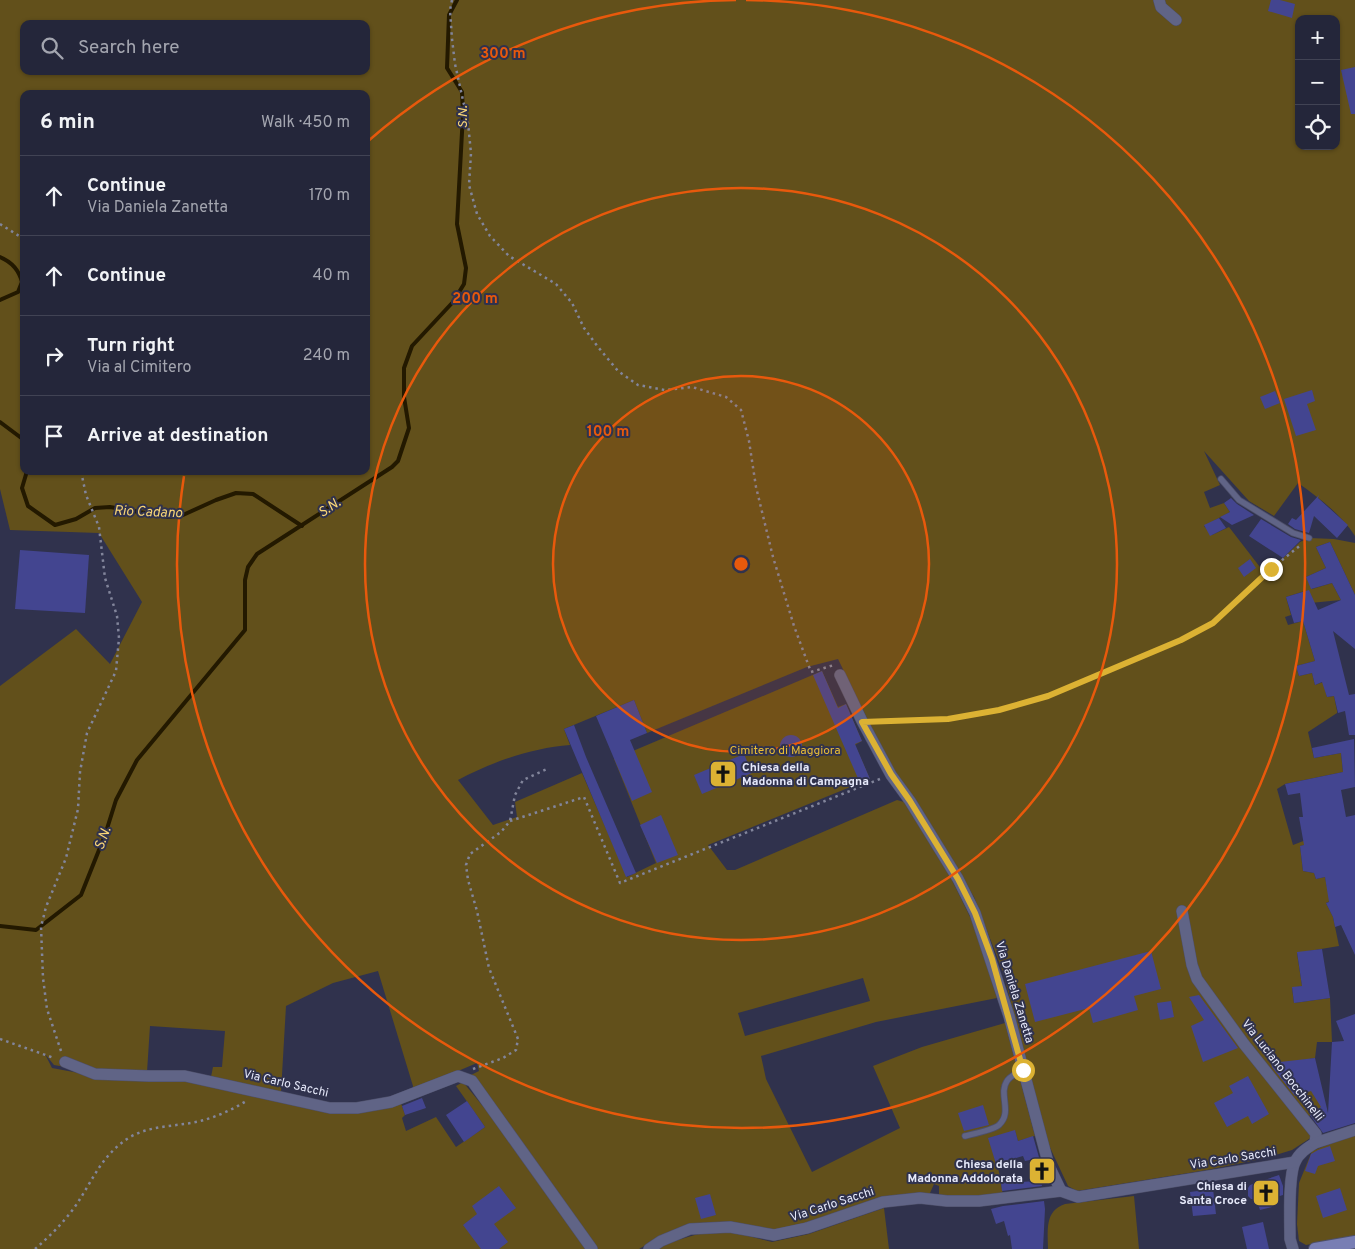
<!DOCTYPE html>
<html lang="en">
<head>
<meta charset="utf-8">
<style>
  :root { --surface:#24263a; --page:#303245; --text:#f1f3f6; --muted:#a3a5af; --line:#414354 }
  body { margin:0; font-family:Overpass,sans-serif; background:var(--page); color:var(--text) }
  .controls { position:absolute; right:15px; top:15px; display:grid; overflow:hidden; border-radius:10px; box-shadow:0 1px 4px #0004 }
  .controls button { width:45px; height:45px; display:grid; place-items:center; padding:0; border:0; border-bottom:1px solid var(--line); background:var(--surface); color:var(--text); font:25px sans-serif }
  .stop { position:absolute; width:15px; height:15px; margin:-11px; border:4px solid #dcb233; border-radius:50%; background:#fff }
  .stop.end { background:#dcb233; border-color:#fff; box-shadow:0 1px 5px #0008 }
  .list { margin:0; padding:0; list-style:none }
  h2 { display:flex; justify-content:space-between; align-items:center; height:65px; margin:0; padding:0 20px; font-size:21px }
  h2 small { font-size:16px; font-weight:400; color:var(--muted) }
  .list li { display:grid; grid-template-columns:32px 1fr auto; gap:15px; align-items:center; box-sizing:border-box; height:80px; padding:0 20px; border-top:1px solid var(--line) }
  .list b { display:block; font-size:19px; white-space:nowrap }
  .list p { margin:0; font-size:16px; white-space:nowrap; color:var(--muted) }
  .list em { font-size:16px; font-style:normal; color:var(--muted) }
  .icon { flex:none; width:28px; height:28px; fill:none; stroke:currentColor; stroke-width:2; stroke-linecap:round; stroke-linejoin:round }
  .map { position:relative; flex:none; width:1355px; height:1249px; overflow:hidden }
  .search { position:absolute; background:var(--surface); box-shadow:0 1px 4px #0004; left:20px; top:20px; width:350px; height:55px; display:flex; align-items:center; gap:12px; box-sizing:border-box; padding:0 18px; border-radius:10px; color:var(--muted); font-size:19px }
  .panel { position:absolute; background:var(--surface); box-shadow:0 1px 4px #0004; left:20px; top:90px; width:350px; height:385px; border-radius:10px }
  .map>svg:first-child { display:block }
</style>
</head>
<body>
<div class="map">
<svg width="1355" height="1249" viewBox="0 0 1355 1249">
  <rect width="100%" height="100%" fill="#30324d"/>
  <g fill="#62501b" fill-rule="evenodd">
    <path d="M0 0H1355V536C1341 514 1319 498 1298 483L1274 516 1249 501 1204 451 1220 485 1204 492 1210 508 1224 503 1230 512 1204 526 1212 535 1229 527 1263 571 1283 558 1300 542 1309 538 1334 539 1355 543V595L1330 542 1316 547 1326 568 1306 577 1312 589 1332 583 1341 600 1310 603 1305 591 1286 597 1291 615 1285 617 1288 625 1303 621 1315 661 1296 666 1299 676 1312 673 1315 685 1323 682 1327 697 1334 696 1337 711V713L1308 732 1314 758 1341 753 1343 772 1285 784 1277 789 1293 845 1306 840 1310 844 1300 846 1303 871 1314 873 1316 879 1325 877 1327 887 1332 886 1334 899 1326 903 1333 917 1339 946 1297 953 1302 986 1292 988 1294 1003 1330 998 1332 1042H1317L1315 1058 1303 1060 1322 1107 1309 1116 1312 1137 1292 1150 1266 1158 1207 1170 1077 1191 1068 1186 1046 1139 1003 972 974 897 914 798 891 767 838 659 807 667 647 733 634 700 564 729 570 745C531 748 492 762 458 780L493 825 517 817 515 802 582 773 627 877 656 863 614 759 822 671 838 707 846 704 862 741 855 745 870 779 708 845 727 870H735L897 800 904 802 947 870 973 923 997 998 876 1022 761 1056 766 1079 812 1172 900 1128 873 1066 922 1047 1005 1023 1035 1136 1018 1141 1015 1131 989 1138 999 1172 1003 1195 949 1199 939 1194V1186L934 1184 930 1193 905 1194 808 1225 771 1232 719 1223 660 1237 639 1249H598L471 1075 479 1071 477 1063 413 1090V1086L378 971 333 983 286 1006 281 1092 211 1077 213 1067H222L225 1031 150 1026 147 1072H94L54 1065 45 1054 52 1068 95 1076 184 1078 298 1104 401 1103 405 1115 402 1118 406 1131 436 1117 456 1147 485 1127 456 1086 463 1082 495 1121 588 1249H0V686L76 629 110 664 142 602 99 533 10 530 0 489ZM1299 19H1336V146H1299ZM24 24H366V71H24ZM24 94H366V471H24ZM863 978 870 1001 745 1036 738 1013Z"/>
    <path d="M1355 1134V1236L1306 1245 1299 1241 1297 1224 1299 1183 1312 1151Z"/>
    <path d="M1134 1196 1139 1249H1048C1048 1231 1044 1211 1065 1204Z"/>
    <path d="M884 1208 889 1249H654L661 1245 705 1232 729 1231 772 1242 809 1234Z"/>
  </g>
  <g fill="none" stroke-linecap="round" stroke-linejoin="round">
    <g stroke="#231900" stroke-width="4">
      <path d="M0 257C12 262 19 270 22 282L18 292 0 300"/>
      <path d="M0 422 24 440"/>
      <path d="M27 471 22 488 28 506 55 525 76 519 95 508 110 507 169 517 183 515 216 500 236 493 253 494 302 526"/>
      <path d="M0 926 36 930 81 895 105 835 116 800 137 760 245 630V580L248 567 257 554 392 467 398 461 409 428 404 397V368L412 346 453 302 464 284 466 268 457 224 463 114 462 92 447 68 449 15 457 0"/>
    </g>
  </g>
  <g fill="#434590">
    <path d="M1271 0H1280L1295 4 1292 18 1268 11Z"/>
    <path d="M1355 67V114H1351L1341 70Z"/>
    <path d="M1312 390 1315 401 1307 404 1316 430 1296 436 1284 399Z"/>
    <path d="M1275 391 1280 403 1265 409 1260 397Z"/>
    <path d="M1319 495 1318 498 1348 525 1337 538 1314 516 1309 533 1295 529 1288 524 1292 518 1296 520Z"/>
    <path d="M1231 498 1237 504 1254 515 1232 525 1220 517 1230 512 1224 503Z"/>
    <path d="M1219 518 1226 528 1210 536 1204 525Z"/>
    <path d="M1261 519 1291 537 1301 540 1283 558 1249 536Z"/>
    <path d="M1330 542 1355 595V649L1333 631 1349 695 1355 694V735H1349L1345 711 1338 713 1334 696 1327 697 1322 682 1315 685 1312 673 1299 676 1296 666 1315 661 1303 621 1294 623 1286 597 1309 590 1318 610 1341 600 1332 583 1311 589 1306 577 1326 568 1316 547Z"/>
    <path d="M20 550 89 555 85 613 15 609Z"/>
    <path d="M1250 559 1256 568 1244 577 1238 568Z"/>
    <path d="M822 671 838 708 846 704 862 741 855 744 870 779 860 783 813 675Z"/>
    <path d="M634 700 647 733 630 740 652 792 632 801 596 716Z"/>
    <path d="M574 725 586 757 636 873 626 877 564 729Z"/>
    <circle cx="791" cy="746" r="11"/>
    <path d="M1354 739 1355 787 1341 790 1346 817 1355 815V955L1341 925 1335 927 1333 917 1326 903 1329 902 1325 877 1316 879 1314 873 1303 871 1300 846 1304 845 1299 817H1303L1300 793 1288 795 1285 784 1343 772 1341 753 1314 758 1312 748Z"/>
    <path d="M744 754 752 773 702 794 694 775Z"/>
    <path d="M661 815 678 855 657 863 640 825Z"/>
    <path d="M1322 949 1330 998 1294 1003 1292 987 1302 986 1297 952Z"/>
    <path d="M1151 951 1161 989 1134 996 1138 1010 1093 1023 1089 1008 1035 1022 1025 984Z"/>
    <path d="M1199 995 1238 1048 1203 1062 1191 1026 1204 1020 1189 997Z"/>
    <path d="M1171 1001 1174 1017 1160 1020 1157 1003Z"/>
    <path d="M1355 1014V1123L1323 1133 1310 1115 1321 1107 1311 1091 1295 1096 1272 1067 1271 1063 1315 1058 1328 1113 1332 1042 1344 1041 1336 1021Z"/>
    <path d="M1248 1076 1269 1114 1252 1124 1248 1116 1227 1127 1214 1103 1233 1093 1229 1086Z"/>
    <path d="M422 1098 426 1108 405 1115 402 1106Z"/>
    <path d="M467 1101 485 1127 464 1142 446 1115Z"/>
    <path d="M983 1105 989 1125 964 1131 958 1113Z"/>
    <path d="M1015 1130 1018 1141 1033 1136 1042 1168 1047 1179 1041 1181 1042 1186 1002 1191 1001 1183 1038 1181 1030 1160 1025 1161 1023 1156 996 1164 988 1138Z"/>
    <path d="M1330 1146 1335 1161 1318 1166 1315 1174 1305 1171 1311 1154 1318 1150Z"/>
    <path d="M1279 1175 1283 1186V1195L1270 1199 1272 1207 1260 1210 1256 1199H1251L1248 1196V1188L1250 1185Z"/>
    <path d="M499 1186 516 1208 494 1224 508 1242 499 1249H481L463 1225 477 1214 472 1206Z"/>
    <path d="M1340 1188 1347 1210 1323 1218 1316 1196Z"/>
    <path d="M1213 1189 1216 1214 1193 1216 1190 1192Z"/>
    <path d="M710 1194 716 1215 701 1219 695 1198Z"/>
    <path d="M1044 1201 1045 1209 1043 1249H1012L1010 1235 1008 1236 1004 1221 996 1224 991 1209 1003 1206Z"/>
    <path d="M1263 1222 1269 1249H1247L1242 1227Z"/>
  </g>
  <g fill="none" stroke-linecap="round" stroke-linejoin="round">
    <g stroke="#4d4f69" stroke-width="7">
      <g id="lane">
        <path d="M1221 479 1239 500 1293 533 1309 538"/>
        <path d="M965 1136C973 1134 993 1130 999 1125 1013 1112 998 1094 1007 1081 1010 1076 1018 1073 1023 1069"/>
      </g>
    </g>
    <g stroke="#4d4f69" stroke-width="12">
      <g id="street">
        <path d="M1159 0 1161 7 1176 20"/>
        <path d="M840 675 862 721 891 775 910 801 958 879 975 913 1009 1016 1049 1166 1061 1191"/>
        <path d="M1182 911 1192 965 1197 979 1244 1044 1316 1134 1315 1143C1307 1148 1299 1153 1295 1162 1288 1177 1290 1220 1290 1239L1293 1249"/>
        <path d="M65 1062 95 1074 149 1076H185L330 1108H357L391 1102 458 1076 472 1081 592 1249"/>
        <path d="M1315 1143 1355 1130"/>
        <path d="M649 1249 661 1241 690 1229 730 1227 774 1235 807 1228 883 1202 920 1198 947 1201H979L1061 1191 1078 1197 1295 1162"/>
      </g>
    </g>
    <g stroke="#4d4f69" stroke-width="14">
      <path id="secondary" d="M1315 1249 1355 1242"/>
    </g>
    <g stroke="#82859b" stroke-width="2.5" stroke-dasharray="2.5 4" stroke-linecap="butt">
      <path d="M452 0 450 10 452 39 455 64 468 123 471 153 469 185 477 214 490 236 509 256 556 284 572 303 584 328 598 347 618 371 638 385 665 390 692 387 726 397 741 410 749 441 756 487 773 557 794 626 811 672 834 665"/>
      <path d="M0 224 24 239"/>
      <path d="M876 721 948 719 999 710 1048 696 1181 640 1213 623 1271 569 1302 544"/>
      <path d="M510 821 584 797 620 883 880 779"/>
      <path d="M0 1039 54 1058"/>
      <path d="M61 1051 47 1009 43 978 41 927 46 907 66 858 78 809 80 772 87 733 116 671 119 638 117 616 105 578 99 527 86 495 81 471"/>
      <path d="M473 1069 503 1058 516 1050 518 1039 489 968 477 911 468 880 466 865 470 854 501 832 510 821 515 795 523 780 547 769"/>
      <path d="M35 1249C49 1237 63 1223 74 1208 93 1181 100 1156 130 1137 153 1124 180 1127 204 1120 218 1116 234 1109 246 1101"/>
    </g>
    <use href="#lane" stroke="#606486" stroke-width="5.5"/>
    <use href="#street" stroke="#606486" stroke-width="11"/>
    <use href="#secondary" stroke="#787eb4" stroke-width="12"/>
  </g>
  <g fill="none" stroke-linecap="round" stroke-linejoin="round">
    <path stroke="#dcb233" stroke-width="6" d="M1023 1070 992 959 975 913 958 879 910 801 891 774 862 722 948 719 999 710 1048 696 1181 640 1213 623 1271 569"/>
  </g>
  <circle cx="741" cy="564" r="188" fill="#e8590c" fill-opacity=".12"/>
  <g fill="none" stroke="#e8590c" stroke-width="2.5">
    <circle cx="741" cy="564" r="188"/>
    <circle cx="741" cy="564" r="376"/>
    <path d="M367 142A564 564 0 0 1 736 0M746 0A564 564 0 1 1 184 476"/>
  </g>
  <defs>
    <g id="church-square" transform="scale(1.4375)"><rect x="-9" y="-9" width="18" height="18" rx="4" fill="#dcb233" stroke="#30324d"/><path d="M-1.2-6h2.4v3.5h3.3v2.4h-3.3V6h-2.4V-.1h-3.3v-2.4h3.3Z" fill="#111"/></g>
  </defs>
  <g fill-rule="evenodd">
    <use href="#church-square" x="723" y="774"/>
    <use href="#church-square" x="1042" y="1171"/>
    <use href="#church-square" x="1266" y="1193"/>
  </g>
  <g text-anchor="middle" stroke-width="4" stroke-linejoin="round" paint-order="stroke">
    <g font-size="12" fill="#e9bd36" stroke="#30324d">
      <text x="785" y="754">Cimitero di Maggiora</text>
    </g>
    <g font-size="12" font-weight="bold" fill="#e7eafb" stroke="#30324d" text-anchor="end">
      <text x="742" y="771" text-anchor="start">Chiesa della<tspan x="742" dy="14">Madonna di Campagna</tspan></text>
      <text x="1023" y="1168">Chiesa della<tspan x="1023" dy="14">Madonna Addolorata</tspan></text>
      <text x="1247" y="1190">Chiesa di<tspan x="1247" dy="14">Santa Croce</tspan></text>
    </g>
    <g font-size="12" fill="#e7eafb" stroke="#30324d">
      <text transform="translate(1015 992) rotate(73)" y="4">Via Daniela Zanetta</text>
      <text transform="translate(1283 1070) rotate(52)" y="4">Via Luciano Bocchinelli</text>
      <text transform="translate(286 1083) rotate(13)" y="4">Via Carlo Sacchi</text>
      <text transform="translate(1233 1158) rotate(-9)" y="4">Via Carlo Sacchi</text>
      <text transform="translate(832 1204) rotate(-18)" y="4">Via Carlo Sacchi</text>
    </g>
    <g font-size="14" font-style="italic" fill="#f9d677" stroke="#30324d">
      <text transform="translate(462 117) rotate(-90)" y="5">S.N.</text>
      <text transform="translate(329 507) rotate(-34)" y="5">S.N.</text>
      <text transform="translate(148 511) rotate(2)" y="5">Rio Cadano</text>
      <text transform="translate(102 838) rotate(-70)" y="5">S.N.</text>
    </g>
  </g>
  <circle cx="741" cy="564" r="8" fill="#e8590c" stroke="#30324d" stroke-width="2.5"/>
  <g font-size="15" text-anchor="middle" font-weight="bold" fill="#e8590c" stroke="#30324d" stroke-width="4" stroke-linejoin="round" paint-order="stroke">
    <text x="503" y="58">300 m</text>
    <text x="475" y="303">200 m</text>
    <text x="608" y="436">100 m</text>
  </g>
</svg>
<div class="controls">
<button>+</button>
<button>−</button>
<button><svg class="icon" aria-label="locate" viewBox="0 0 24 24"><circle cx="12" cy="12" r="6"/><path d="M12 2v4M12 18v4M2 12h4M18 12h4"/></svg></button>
</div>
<div class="stop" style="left:1023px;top:1070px"></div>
<div class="stop end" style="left:1271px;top:569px"></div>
<div class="search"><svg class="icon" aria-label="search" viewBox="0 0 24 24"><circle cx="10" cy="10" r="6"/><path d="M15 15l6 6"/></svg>Search here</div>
<section class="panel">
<h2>6 min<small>Walk · 450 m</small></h2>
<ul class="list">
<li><svg class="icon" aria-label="ahead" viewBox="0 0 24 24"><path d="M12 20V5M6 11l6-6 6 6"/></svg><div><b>Continue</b><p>Via Daniela Zanetta</p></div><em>170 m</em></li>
<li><svg class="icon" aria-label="ahead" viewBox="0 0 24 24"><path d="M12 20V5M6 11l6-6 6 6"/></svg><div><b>Continue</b></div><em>40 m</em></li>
<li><svg class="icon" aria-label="right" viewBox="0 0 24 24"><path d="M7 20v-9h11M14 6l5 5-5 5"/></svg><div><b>Turn right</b><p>Via al Cimitero</p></div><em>240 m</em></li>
<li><svg class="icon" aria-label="arrive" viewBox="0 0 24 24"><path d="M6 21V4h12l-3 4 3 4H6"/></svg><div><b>Arrive at destination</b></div></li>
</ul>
</section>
</div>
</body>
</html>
